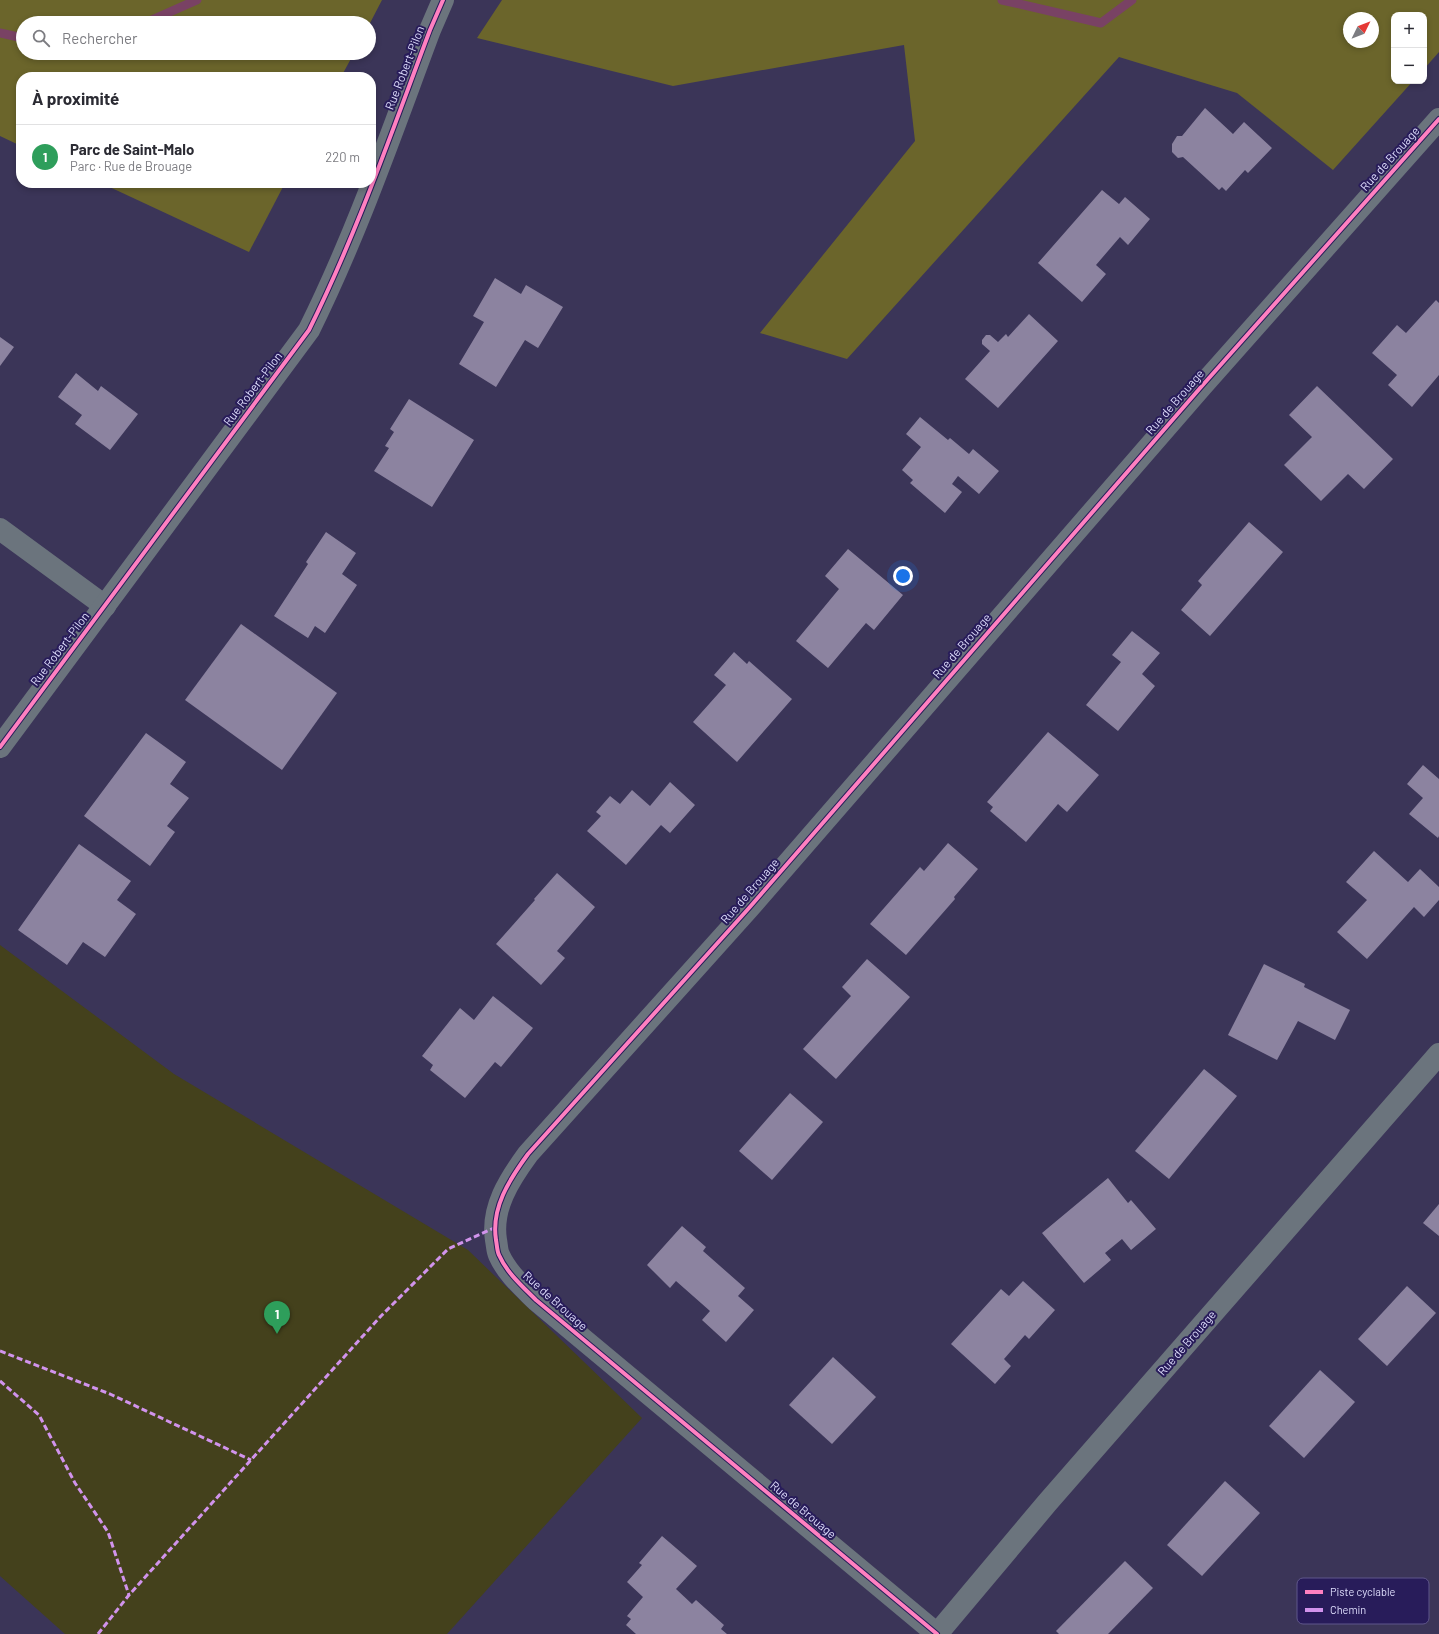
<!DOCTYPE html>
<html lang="fr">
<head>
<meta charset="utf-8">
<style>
  :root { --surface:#fff; --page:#f7f7f7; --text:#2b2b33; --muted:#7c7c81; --line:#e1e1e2; --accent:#1a73e8 }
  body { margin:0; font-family:Barlow,sans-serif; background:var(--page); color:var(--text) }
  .controls { position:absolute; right:12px; top:12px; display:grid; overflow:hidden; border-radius:8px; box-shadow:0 2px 6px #0003 }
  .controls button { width:36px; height:36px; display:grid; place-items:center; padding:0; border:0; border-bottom:1px solid var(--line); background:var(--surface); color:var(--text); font:20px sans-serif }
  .compass { position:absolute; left:1343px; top:12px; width:36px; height:36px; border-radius:50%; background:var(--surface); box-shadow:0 2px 6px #0003; rotate:47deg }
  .you { position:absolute; left:903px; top:576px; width:14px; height:14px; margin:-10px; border:3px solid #fff; border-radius:50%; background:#1a73e8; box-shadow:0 0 0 6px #1a73e833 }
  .badge { display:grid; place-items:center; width:26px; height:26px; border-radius:50%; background:var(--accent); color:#fff; font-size:13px; font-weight:700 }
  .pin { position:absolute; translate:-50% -33px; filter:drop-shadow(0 1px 2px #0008) }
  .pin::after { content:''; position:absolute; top:21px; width:14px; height:12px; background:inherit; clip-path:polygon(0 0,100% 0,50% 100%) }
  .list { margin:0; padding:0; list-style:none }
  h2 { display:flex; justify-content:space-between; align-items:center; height:52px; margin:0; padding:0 16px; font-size:17px }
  h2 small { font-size:13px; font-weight:400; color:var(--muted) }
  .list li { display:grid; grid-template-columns:26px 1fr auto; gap:12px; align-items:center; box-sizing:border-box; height:64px; padding:0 16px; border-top:1px solid var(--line) }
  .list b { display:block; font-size:15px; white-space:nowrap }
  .list p { margin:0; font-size:13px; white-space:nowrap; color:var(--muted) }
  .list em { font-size:13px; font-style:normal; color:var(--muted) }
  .icon { flex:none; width:22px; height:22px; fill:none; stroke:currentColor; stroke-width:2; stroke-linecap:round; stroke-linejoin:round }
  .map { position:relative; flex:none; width:1439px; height:1634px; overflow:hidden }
  .search { position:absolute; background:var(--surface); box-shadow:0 2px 6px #0003; left:16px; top:16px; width:360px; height:44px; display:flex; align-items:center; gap:10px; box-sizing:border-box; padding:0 14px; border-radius:22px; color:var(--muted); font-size:15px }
  .panel { position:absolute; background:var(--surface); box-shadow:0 2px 6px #0003; left:16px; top:72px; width:360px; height:116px; border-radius:16px }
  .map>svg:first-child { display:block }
</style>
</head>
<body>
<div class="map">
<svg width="1439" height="1634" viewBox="0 0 1439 1634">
  <rect width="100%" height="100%" fill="#3b3558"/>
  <path fill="#44411c" d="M0 945 174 1074 468 1250 642 1418 447 1634H65L0 1576Z"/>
  <g fill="#6b652b" fill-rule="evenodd">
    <path d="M0 0H382L369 25V23H23V53H354L341 77H21V146L0 136Z"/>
    <path d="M502 0H1439V52L1424 69V15H1394V81H1413L1333 170 1237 93 1119 57 847 359 760 333 915 141 904 45 673 86 477 38ZM1349 18H1373V42H1349Z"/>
    <path d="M101 183H285L249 252Z"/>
  </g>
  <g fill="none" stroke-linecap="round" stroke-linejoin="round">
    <g stroke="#794264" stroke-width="9">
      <path d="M1002 0 1101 23 1132 0"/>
      <path d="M145 23 197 0"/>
      <path d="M0 33 23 38"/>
    </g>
  </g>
  <g fill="#8c83a0">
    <path d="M1205 108 1233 134 1244 122 1272 148 1248 173 1245 170 1226 191 1222 187 1219 190 1183 157 1178 158 1172 152V144L1177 136H1182Z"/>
    <path d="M1102 190 1119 204 1125 197 1150 219 1128 245 1120 237 1096 265 1106 274 1082 302 1038 263Z"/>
    <path d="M495 278 521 294 526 285 563 307 538 348 525 340 496 387 459 364 484 322 473 316Z"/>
    <path d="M1436 300 1439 303V375L1412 407 1388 385 1397 375 1372 353 1397 325 1406 333Z"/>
    <path d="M1029 314 1058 341 998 408 965 379 990 351 982 344V340L986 335H990L998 342 1006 334 1008 337Z"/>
    <path d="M0 337 14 347 0 366Z"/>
    <path d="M76 373 98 391 101 386 138 414 110 450 75 424 82 415 58 397Z"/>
    <path d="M1317 386 1393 459 1364 489 1348 474 1321 501 1284 465 1312 437 1289 415Z"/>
    <path d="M409 399 474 440 432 507 374 471 389 448 385 446 394 432 390 429Z"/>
    <path d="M920 417 948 440 950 438 969 454 973 449 999 471 979 494 958 476 952 484 962 492 945 513 910 483 913 480 902 470 921 447 906 434Z"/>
    <path d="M1249 522 1283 552 1210 636 1181 610 1202 585 1198 581Z"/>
    <path d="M326 532 356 553 342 574 357 585 325 633 315 626 308 638 274 616 308 564 306 562Z"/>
    <path d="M848 549 903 595 874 630 866 623 828 668 796 641 839 589 825 576Z"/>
    <path d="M241 624 337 693 282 770 185 700Z"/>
    <path d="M1132 631 1160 653 1142 674 1155 686 1118 731 1086 705 1121 662 1112 655Z"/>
    <path d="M734 652 747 664 749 661 792 699 737 762 693 722 726 685 714 675Z"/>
    <path d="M1048 732 1099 775 1067 812 1058 804 1026 842 990 811 993 807 987 802Z"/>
    <path d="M146 733 186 762 170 784 189 798 167 826 175 832 150 866 84 816Z"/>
    <path d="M1423 765 1439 779V836L1438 838 1409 814 1423 798 1407 784Z"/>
    <path d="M670 782 695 805 670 833 661 825 626 865 587 831 601 816 596 812 610 796 620 804 632 790 650 806Z"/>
    <path d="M948 843 978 869 954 897 955 899 906 955 870 924 920 867 924 871Z"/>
    <path d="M79 844 131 881 117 900 136 914 105 957 83 942 67 965 18 930Z"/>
    <path d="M1374 851 1408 882 1420 869 1439 887V900L1424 917 1414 907 1367 959 1337 932 1367 900 1346 882Z"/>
    <path d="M557 873 595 907 557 951 565 958 541 985 496 944 535 900 534 899Z"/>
    <path d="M867 959 910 997 836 1079 803 1049 851 996 842 987Z"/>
    <path d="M1264 964 1305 984 1304 987 1350 1010 1335 1040 1298 1021 1277 1060 1228 1035Z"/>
    <path d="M493 996 533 1028 501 1067 495 1062 465 1098 430 1070 433 1065 422 1056 460 1008 474 1020Z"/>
    <path d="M1204 1069 1237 1096 1169 1179 1135 1151Z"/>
    <path d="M790 1093 823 1122 772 1180 739 1151Z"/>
    <path d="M1108 1178 1128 1203 1131 1200 1156 1229 1131 1250 1122 1239 1105 1253 1111 1260 1084 1283 1042 1233Z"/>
    <path d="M1439 1204V1236L1423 1223Z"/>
    <path d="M682 1226 706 1247 703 1251 745 1288 738 1296 754 1310 726 1342 702 1320 710 1311 676 1281 670 1288 647 1265Z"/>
    <path d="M1023 1281 1055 1310 1029 1339 1025 1335 1004 1359 1011 1366 995 1384 951 1344 1001 1289 1009 1296Z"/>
    <path d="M1407 1286 1436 1313 1387 1366 1358 1339Z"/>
    <path d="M833 1357 876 1397 832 1444 789 1405Z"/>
    <path d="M1320 1370 1355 1402 1304 1458 1269 1426Z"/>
    <path d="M1225 1481 1260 1513 1202 1576 1167 1545Z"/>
    <path d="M662 1536 697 1566 676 1589 692 1604 696 1600 724 1625 721 1629 727 1634H636L626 1625 631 1619 627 1616 643 1597 627 1582 642 1565 639 1563Z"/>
    <path d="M1125 1561 1153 1588 1108 1634H1059L1056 1631Z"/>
  </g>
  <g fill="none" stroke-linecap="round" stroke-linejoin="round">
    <g stroke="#6b747d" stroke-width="22">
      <path d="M0 529 105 606"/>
      <path d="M0 747 309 330C357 233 392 131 430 30L443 0"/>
      <path d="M937 1634 536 1300C522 1286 507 1273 499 1255 497 1251 497 1245 496 1240 491 1208 509 1180 528 1154L749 908 1201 387 1439 119"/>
      <path d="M937 1634 1047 1503 1439 1054"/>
    </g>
    <g stroke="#d193ec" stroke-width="3" stroke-dasharray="6 3" stroke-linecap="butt">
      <path d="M0 1351 110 1394 251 1460"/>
      <path d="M0 1381 39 1415 75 1483 108 1532 129 1595"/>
      <path d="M98 1634 129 1595 381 1316 448 1249 494 1228"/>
    </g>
    <g stroke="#281c5a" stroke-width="6">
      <g id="cycleway">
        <path d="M0 747 309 330C357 233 392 131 430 30L443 0"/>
        <path d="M937 1634 536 1300C522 1286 507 1273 499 1255 497 1251 497 1245 496 1240 491 1208 509 1180 528 1154L749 908 1201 387 1439 119"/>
      </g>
    </g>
    <use href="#cycleway" stroke="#ff80c0" stroke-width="4"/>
  </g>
  <g text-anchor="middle" stroke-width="4" stroke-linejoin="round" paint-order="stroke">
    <g font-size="12" fill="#deddfc" stroke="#281c5a">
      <text transform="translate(405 68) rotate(-69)" y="4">Rue Robert-Pilon</text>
      <text transform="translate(1390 159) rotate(-48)" y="4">Rue de Brouage</text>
      <text transform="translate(253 389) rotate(-53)" y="4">Rue Robert-Pilon</text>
      <text transform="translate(1175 402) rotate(-49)" y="4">Rue de Brouage</text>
      <text transform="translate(962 646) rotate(-49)" y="4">Rue de Brouage</text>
      <text transform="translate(60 649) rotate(-53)" y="4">Rue Robert-Pilon</text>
      <text transform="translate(750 891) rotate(-49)" y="4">Rue de Brouage</text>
      <text transform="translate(555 1301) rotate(42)" y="4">Rue de Brouage</text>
      <text transform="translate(1187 1343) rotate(-49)" y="4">Rue de Brouage</text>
      <text transform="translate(803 1510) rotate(40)" y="4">Rue de Brouage</text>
    </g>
  </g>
  <rect x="1297" y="1578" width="132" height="46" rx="6" fill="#281c5a" stroke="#5f568b" stroke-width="1"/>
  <rect x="1305" y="1590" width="18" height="4" fill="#ff80c0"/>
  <rect x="1305" y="1608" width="18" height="4" fill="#d193ec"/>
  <g font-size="11" fill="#deddfc">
    <text x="1330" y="1596">Piste cyclable</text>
    <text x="1330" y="1614">Chemin</text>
  </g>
</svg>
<div class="controls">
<button>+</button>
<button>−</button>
</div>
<svg class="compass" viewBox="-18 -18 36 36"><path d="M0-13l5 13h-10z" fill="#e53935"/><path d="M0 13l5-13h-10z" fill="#7c7c81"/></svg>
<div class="you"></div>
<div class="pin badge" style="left:277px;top:1334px;background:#2e9e5b">1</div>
<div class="search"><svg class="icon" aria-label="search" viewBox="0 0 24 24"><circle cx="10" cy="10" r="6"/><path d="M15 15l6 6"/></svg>Rechercher</div>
<section class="panel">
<h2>À proximité<small></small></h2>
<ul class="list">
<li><span class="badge" style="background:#2e9e5b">1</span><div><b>Parc de Saint-Malo</b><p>Parc · Rue de Brouage</p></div><em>220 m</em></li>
</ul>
</section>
</div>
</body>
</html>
